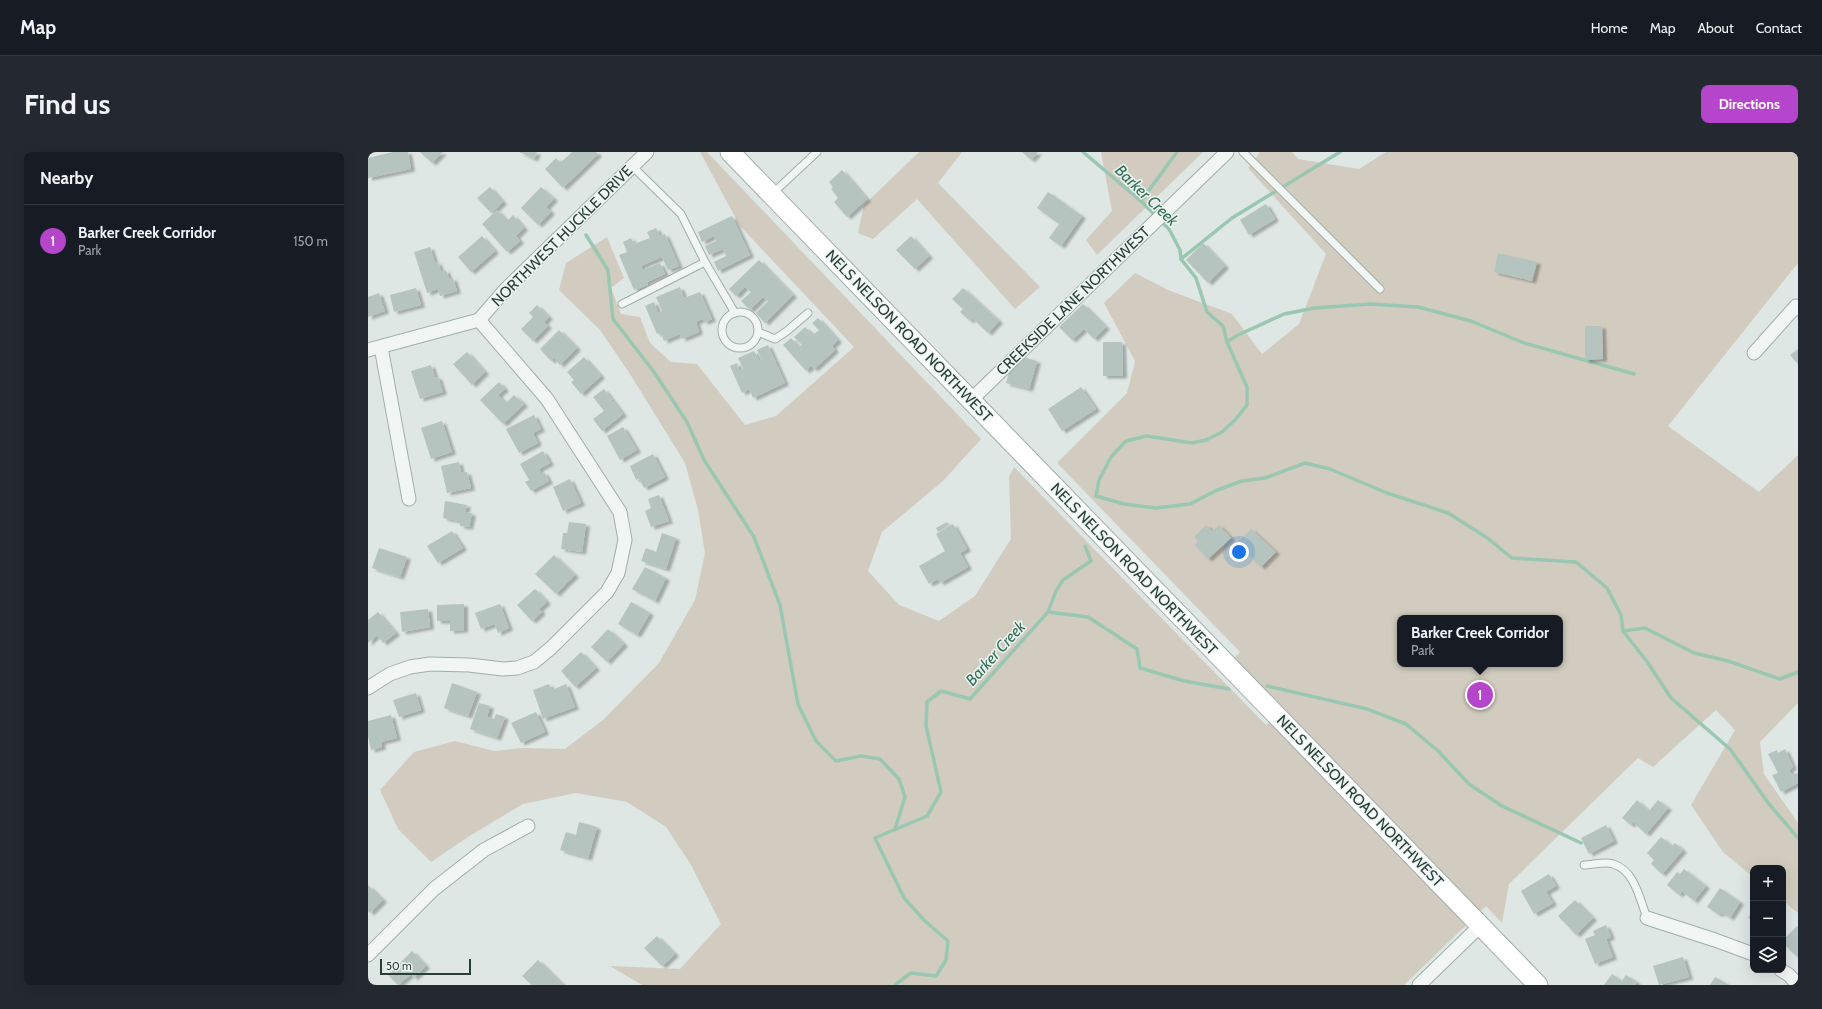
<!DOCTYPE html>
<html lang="en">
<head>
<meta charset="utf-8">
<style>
  :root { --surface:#171b24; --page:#242831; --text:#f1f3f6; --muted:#9ea1a6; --line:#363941; --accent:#b545ca }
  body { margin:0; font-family:Cabin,sans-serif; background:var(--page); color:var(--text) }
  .controls { position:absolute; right:12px; bottom:12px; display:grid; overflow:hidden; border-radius:8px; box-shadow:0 4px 16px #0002 }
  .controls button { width:36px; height:36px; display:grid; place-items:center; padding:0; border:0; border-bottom:1px solid var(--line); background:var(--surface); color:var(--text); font:20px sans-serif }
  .scale { position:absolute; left:12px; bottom:10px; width:91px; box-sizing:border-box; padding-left:4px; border:2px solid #283e36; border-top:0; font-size:11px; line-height:14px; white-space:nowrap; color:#283e36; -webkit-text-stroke:3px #edf5f2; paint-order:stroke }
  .you { position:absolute; left:871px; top:400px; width:14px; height:14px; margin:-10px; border:3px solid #fff; border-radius:50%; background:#1a73e8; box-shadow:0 0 0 6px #1a73e833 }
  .badge { display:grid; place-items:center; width:26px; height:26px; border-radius:50%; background:var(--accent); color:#fff; font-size:13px; font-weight:700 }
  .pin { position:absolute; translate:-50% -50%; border:2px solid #fff; box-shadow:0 1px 4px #0006 }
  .popup { position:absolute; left:1029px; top:463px; width:166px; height:52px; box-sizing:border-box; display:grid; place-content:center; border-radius:8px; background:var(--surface); filter:drop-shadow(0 1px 3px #0005); font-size:13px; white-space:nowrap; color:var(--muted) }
  .popup b { font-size:15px; color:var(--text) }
  .popup::after { content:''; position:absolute; left:50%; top:100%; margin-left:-8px; border:8px solid transparent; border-top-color:var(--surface) }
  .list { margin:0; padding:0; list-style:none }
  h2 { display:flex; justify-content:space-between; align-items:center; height:52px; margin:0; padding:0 16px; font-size:17px }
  h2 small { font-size:13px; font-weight:400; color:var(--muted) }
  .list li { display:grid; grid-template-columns:26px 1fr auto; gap:12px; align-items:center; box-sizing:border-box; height:72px; padding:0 16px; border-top:1px solid var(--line) }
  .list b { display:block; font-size:15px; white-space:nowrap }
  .list p { margin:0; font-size:13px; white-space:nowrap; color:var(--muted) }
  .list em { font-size:13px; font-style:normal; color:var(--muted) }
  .icon { flex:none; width:22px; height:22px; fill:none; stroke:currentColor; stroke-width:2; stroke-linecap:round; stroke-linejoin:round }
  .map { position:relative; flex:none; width:1430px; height:833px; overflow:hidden; border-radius:8px }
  header { display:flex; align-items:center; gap:24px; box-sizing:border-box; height:56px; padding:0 20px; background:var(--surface); border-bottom:1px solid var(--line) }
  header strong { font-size:19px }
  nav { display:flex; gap:22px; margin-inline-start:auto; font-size:14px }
  .intro { display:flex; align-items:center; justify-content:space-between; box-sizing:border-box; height:96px; padding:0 24px }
  h1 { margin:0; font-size:28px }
  .button { padding:10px 18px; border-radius:8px; background:var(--accent); color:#fff; font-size:14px; font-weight:700 }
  main { display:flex; gap:24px; padding:0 24px }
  aside { flex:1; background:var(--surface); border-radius:8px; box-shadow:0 4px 16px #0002 }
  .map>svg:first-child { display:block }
</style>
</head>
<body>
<header>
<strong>Map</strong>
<nav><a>Home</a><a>Map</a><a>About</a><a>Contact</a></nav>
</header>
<div class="intro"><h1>Find us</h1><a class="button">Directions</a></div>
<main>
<aside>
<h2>Nearby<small></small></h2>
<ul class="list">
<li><span class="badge">1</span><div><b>Barker Creek Corridor</b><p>Park</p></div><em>150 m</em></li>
</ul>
</aside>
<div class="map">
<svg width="1430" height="833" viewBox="0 0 1430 833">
  <defs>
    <filter id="shadow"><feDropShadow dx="4" dy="2.5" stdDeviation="1" flood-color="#0004"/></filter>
  </defs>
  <rect width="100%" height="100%" fill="#dee7e4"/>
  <g fill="#d1ccbf" fill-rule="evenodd">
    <path d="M332 0H339L613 287 575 329 514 380 500 419 531 453 571 469 607 444 643 387 641 325 646 315 898 573 908 564 859 513 872 500 689 311 759 241 767 209 736 151 767 121 800 138 864 162 894 202 931 172 958 102 880 16 892 0H924L930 7 991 17 1018 0H1430V111L1300 274 1391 340 1430 303V551L1392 590 1396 622 1430 671V761L1415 749V716H1385V725L1355 700 1323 653 1367 578 1348 558 1285 615 1270 606 1141 732 1134 771 1118 754 1036 833H274L242 814 312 817 353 772 323 713 298 675 259 650 208 641 155 652 103 683 63 710 30 677 12 638 46 600 87 589 126 599 155 596 197 597 235 568 291 511 327 448 337 401 330 358 317 311 262 222 232 178 191 138 198 111 239 85 256 126 243 136 253 162 272 165 282 191 303 210 329 212 377 273 408 264 486 195 372 74ZM1032 466H1192V512H1032Z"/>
    <path d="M551 0H594L570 31 672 135 647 157 549 47 505 87 490 81 496 53Z"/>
    <path d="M733 0H835L729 103 718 88 744 59Z"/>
  </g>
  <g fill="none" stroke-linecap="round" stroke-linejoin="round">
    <g stroke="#9ac7b1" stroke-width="3.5">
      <path d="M715 0 773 49 801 77 812 98 813 107 828 126 839 160 855 174 859 190 879 235V253L867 268 854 280 838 288 824 291 779 284 758 289 743 305 731 328 728 344 756 352 788 356 822 352 847 339 874 329 897 326 937 311 962 317 1019 341 1080 361 1118 385 1144 406 1208 410 1239 436 1253 463 1255 479 1280 511 1303 546 1362 597 1401 652 1430 686"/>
      <path d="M773 49 809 0"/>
      <path d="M218 83 240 118 245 167 286 220 319 270 336 308 386 385 412 453 430 552 448 589 468 609 493 604 512 607 531 627 537 645 527 677"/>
      <path d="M813 107 864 66 972 0"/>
      <path d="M859 190 870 183 916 162 947 156 1002 152 1050 155 1103 169 1156 191 1266 222"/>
      <path d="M680 460 720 465 769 497 772 516 816 529 861 537"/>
      <path d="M1255 479 1277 476 1326 501 1360 509 1412 527 1430 520"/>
      <path d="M899 534 999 557 1038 572 1070 599 1101 632 1134 654 1213 691"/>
      <path d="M527 833 543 821 568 824 578 808 580 789 557 769 536 746 507 686 559 664 573 640 558 574 559 550 573 539 602 547 680 460 688 439 695 428 723 409 717 394"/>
    </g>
  </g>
  <g fill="#b5c4be" filter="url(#shadow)">
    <path d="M25 0H40L43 17 0 26V6Z"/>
    <path d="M52 0H75L64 11Z"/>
    <path d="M151 0H169L166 7Z"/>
    <path d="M204 0H228L230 2 195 36 177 17 188 6 192 11Z"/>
    <path d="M654 0H670L663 8Z"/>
    <path d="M474 18 499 47 479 65 466 50 470 46 463 37 465 35 461 30Z"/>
    <path d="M122 35 135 50 123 61 109 46Z"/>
    <path d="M173 35 186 47 178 55 183 60 170 73 153 56Z"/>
    <path d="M680 40 714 64 693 94 681 86 691 72 669 56Z"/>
    <path d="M898 52 907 67 881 83 872 68Z"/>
    <path d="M129 58 139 69 145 63 156 76 148 84 152 89 139 100 114 72Z"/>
    <path d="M364 64 382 103 350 119 346 110 358 104 355 97 341 103 337 94 348 89 346 84 334 90 330 80Z"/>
    <path d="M288 76 292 84 297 82 311 114 300 118 294 105 273 114 275 118 292 111 297 122 279 130 280 133 266 138 251 103 259 100 255 90 263 86 266 92 282 86 279 80Z"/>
    <path d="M114 84 127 99 103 120 90 105Z"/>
    <path d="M543 84 561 104 547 117 528 98Z"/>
    <path d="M835 91 857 114 840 131 818 108Z"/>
    <path d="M62 95 67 111 70 110 73 120 78 118 81 127 85 126 89 139 72 144 70 137 59 141 46 100Z"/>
    <path d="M1130 101 1169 110 1164 129 1126 120Z"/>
    <path d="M391 108 425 143 397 171 388 161 400 149 395 145 382 158 373 149 383 140 377 135 368 144 361 137Z"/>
    <path d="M312 135 316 146 332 140 344 167 337 170 334 167 328 170 331 180 314 187 312 182 296 189 293 181 289 182 277 154 286 150 290 161 294 159 288 145Z"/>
    <path d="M48 136 53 153 26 160 22 143Z"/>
    <path d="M595 136 631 169 620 181 604 166 602 169 592 160 595 157 584 147Z"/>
    <path d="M11 141 17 159 0 165V145Z"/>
    <path d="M715 152 738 175 726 187 716 177 704 188 691 175Z"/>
    <path d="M169 153 181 165 176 170 180 174 165 189 153 177 165 165 161 161Z"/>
    <path d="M450 166 470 188 464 194 467 198 446 217 443 214 438 219 415 193 423 186 431 195 434 193 426 185 437 175 445 183 451 178 444 171Z"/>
    <path d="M1217 174H1234L1235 207 1217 208Z"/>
    <path d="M191 178 209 196 192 213 186 206 183 209 172 197Z"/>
    <path d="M735 190H754L755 224H735Z"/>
    <path d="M400 193 417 231 385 246 381 237 374 241 362 214 369 211 371 218 375 216 370 206 386 199 392 210 394 209 389 198Z"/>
    <path d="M1430 197V212L1422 203Z"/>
    <path d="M99 200 117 220 104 233 85 212Z"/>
    <path d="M651 204 669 209 661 237 638 231 643 213 648 214Z"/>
    <path d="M216 205 233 224 213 242 203 230 206 228 199 220Z"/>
    <path d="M63 213 67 225H70L75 240 52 247 43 219Z"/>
    <path d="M131 230 137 237 130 243 138 251 146 243 156 252 135 272 112 248Z"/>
    <path d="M713 235 728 257 694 279 680 257Z"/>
    <path d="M236 237 255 262 234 279 225 267 236 259 225 245Z"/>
    <path d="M166 263 173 277 165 281 170 291 151 301 138 277Z"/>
    <path d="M74 269 84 300 63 307 53 276Z"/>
    <path d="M255 275 269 298 252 308 239 284Z"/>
    <path d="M175 299 182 311 171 317 173 322 176 320 181 329 163 339 157 330 161 328 152 312Z"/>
    <path d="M285 302 297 325 276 336 271 326 268 328 262 314Z"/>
    <path d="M91 310 93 321 99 320 103 336 79 341 73 314Z"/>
    <path d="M202 327 213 351 195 359 185 335Z"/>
    <path d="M291 343 301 369 283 375 277 359 283 356 280 347Z"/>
    <path d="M77 349 99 353 97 360 104 361 101 375 92 374V369L75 366Z"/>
    <path d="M201 370 218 372 214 400 193 397 195 381H199Z"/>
    <path d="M579 370 581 373 570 380 568 376Z"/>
    <path d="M585 372 599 397 592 401 600 415 572 431 570 427 561 432 551 414 577 399 568 382Z"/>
    <path d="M838 373 844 379 851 373 863 386 840 407 827 393 830 390 826 385Z"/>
    <path d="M883 377 908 400 893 415 869 391Z"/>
    <path d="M84 379 95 396 70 411 59 394Z"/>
    <path d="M294 381 308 386 298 417 273 409 278 396 288 400Z"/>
    <path d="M11 396 39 405 32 425 4 416Z"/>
    <path d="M186 403 207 423 188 442 167 422Z"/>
    <path d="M277 415 298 426 287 449 264 437Z"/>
    <path d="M167 437 179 450 171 457 174 460 164 469 149 453Z"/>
    <path d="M263 450 282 461 269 483 250 472Z"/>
    <path d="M96 452V478L82 479V469H69V453Z"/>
    <path d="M132 452 141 476 130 481 127 472 113 477 107 461Z"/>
    <path d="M60 457 62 475 34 480 32 460Z"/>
    <path d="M10 460 28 481 15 491 9 483 0 491V468Z"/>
    <path d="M240 477 256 492 239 510 223 495Z"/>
    <path d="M213 500 228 516 207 535 193 519Z"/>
    <path d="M84 531 109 540 100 564 76 556Z"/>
    <path d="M181 532 184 538 198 532 207 555 175 567 165 538Z"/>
    <path d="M48 541 53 558 31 565 25 548Z"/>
    <path d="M111 551 122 554 119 565 126 567 128 562 137 565 129 586 102 577Z"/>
    <path d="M168 560 177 580 153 591 143 571Z"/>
    <path d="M23 563 29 586 13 590 14 595 3 598 0 584V569Z"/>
    <path d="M1417 597 1425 615 1421 618 1424 623 1430 621V631L1413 640 1404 623 1410 621 1400 602 1409 598 1410 601Z"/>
    <path d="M1269 648 1281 659 1290 648 1300 656 1278 682 1265 670 1263 673 1254 666Z"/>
    <path d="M211 670 229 675 220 706 192 698 198 680 208 683Z"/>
    <path d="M1238 673 1246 689 1221 702 1213 686Z"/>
    <path d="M1293 685 1304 694 1307 691 1315 698 1294 722 1283 712 1286 708 1279 701Z"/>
    <path d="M1316 717 1338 734 1326 749 1314 739 1311 743 1299 733 1309 720 1312 722Z"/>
    <path d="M1181 722 1188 734 1178 740 1185 751 1166 762 1153 739Z"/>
    <path d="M0 733 15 748 2 761 0 759Z"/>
    <path d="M1352 736 1372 750 1362 766 1354 761 1350 762 1339 755Z"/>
    <path d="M1207 748 1225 766 1208 783 1190 764Z"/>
    <path d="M1385 758V769L1380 766Z"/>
    <path d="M1238 773 1243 785 1238 787 1245 805 1227 812 1217 787 1227 783 1225 779Z"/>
    <path d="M1429 774 1430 775V806L1415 791V788Z"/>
    <path d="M289 784 307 802 294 814 276 796Z"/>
    <path d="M44 799 58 814 46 826 43 822 30 833 20 823Z"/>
    <path d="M1315 805 1321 825 1291 833 1285 814Z"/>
    <path d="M170 808 195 833H164L154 824Z"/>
    <path d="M1244 822 1254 829 1258 823 1269 830 1267 833H1236Z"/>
    <path d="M1347 825 1361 833H1342Z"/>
  </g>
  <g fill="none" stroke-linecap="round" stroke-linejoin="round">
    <g stroke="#a0aea9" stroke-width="9">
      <g id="lane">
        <path d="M875 0 1012 137"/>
        <path d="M264 14 313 62 337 110 367 161"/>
        <path d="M404 42 449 0"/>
        <path d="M254 152 337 110"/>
        <circle cx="372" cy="178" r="18"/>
        <path d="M390 180 407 187 419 179 440 161"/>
        <path d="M1216 713C1224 713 1237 709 1245 712 1267 718 1272 748 1279 766"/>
      </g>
    </g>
    <g stroke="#a0aea9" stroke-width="15">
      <g id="street">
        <path d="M13 195 41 347"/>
        <path d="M0 198 111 168 138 137 279 0"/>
        <path d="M1386 201 1428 154 1430 157"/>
        <path d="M603 248 859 0"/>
        <path d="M0 536 22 522 42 515 62 512 101 513 135 517 149 516 166 510 183 496 239 440 250 421 257 388 252 360 179 247 111 168"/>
        <path d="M1279 766 1347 788 1385 802"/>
        <path d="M0 803 66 737 116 698 160 674"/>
        <path d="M1413 818 1421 823 1430 833"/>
        <path d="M1051 833 1113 773"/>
      </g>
    </g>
    <g stroke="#a0aea9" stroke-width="21">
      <path id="secondary" d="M362 0 1170 833"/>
    </g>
    <use href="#lane" stroke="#f1f6f4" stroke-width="7"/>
    <use href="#street" stroke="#f1f6f4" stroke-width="13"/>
    <use href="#secondary" stroke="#fff" stroke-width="19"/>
  </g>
  <g text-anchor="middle" stroke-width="3" stroke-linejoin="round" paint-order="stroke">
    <g font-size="15" fill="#283e36" stroke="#edf5f2">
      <text transform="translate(194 84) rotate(-45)" y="5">NORTHWEST HUCKLE DRIVE</text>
      <text transform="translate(705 149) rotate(-44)" y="5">CREEKSIDE LANE NORTHWEST</text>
      <text transform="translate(541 184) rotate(46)" y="5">NELS NELSON ROAD NORTHWEST</text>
      <text transform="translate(766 417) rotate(46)" y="5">NELS NELSON ROAD NORTHWEST</text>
      <text transform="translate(992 649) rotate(46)" y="5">NELS NELSON ROAD NORTHWEST</text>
    </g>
    <g font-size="16" font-style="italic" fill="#337055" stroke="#edf5f2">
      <text transform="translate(779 43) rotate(44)" y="6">Barker Creek</text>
      <text transform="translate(627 501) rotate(-48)" y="6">Barker Creek</text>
    </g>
  </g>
</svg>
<div class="controls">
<button>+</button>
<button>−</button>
<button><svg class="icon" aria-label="layers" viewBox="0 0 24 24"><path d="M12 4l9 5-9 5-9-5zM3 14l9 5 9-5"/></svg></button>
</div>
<div class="scale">50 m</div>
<div class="you"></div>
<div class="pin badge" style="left:1112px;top:543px">1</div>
<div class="popup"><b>Barker Creek Corridor</b>Park</div>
</div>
</main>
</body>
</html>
